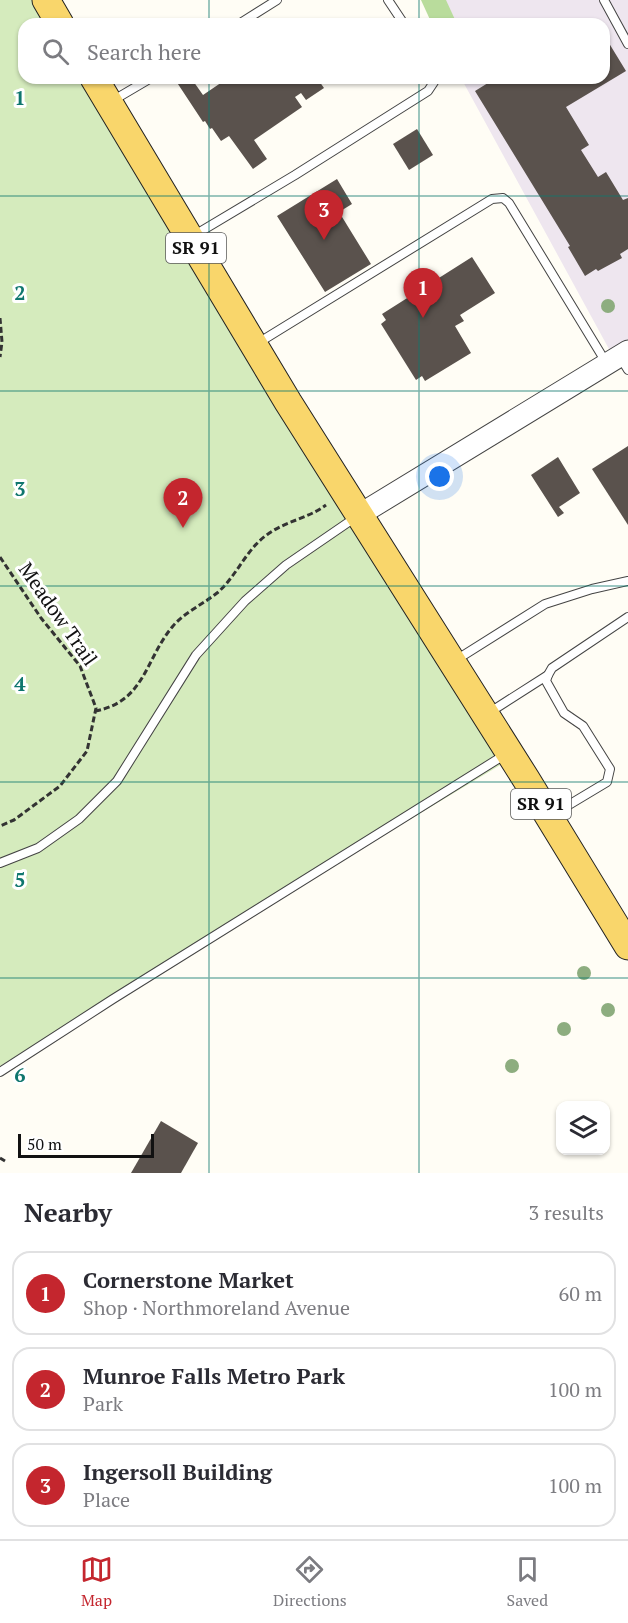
<!DOCTYPE html>
<html lang="en">
<head>
<meta charset="utf-8">
<style>
  :root { --surface:#fff; --page:#f7f7f7; --text:#2b2b33; --muted:#7c7c81; --line:#e1e1e2; --accent:#c4262e }
  body { margin:0; font-family:"PT Serif",serif; background:var(--page); color:var(--text) }
  .controls { position:absolute; right:18px; bottom:18px; display:grid; overflow:hidden; border-radius:12px; box-shadow:0 2px 4px #0004 }
  .controls button { width:54px; height:54px; display:grid; place-items:center; padding:0; border:0; border-bottom:2px solid var(--line); background:var(--surface); color:var(--text); font:30px sans-serif }
  .scale { position:absolute; left:18px; bottom:15px; width:136px; box-sizing:border-box; padding-left:6px; border:3px solid #111; border-top:0; font-size:16px; line-height:21px; white-space:nowrap; color:#111; -webkit-text-stroke:4px #fff; paint-order:stroke }
  .you { position:absolute; left:440px; top:477px; width:21px; height:21px; margin:-15px; border:4px solid #fff; border-radius:50%; background:#1a73e8; box-shadow:0 0 0 9px #1a73e833 }
  .badge { display:grid; place-items:center; width:39px; height:39px; border-radius:50%; background:var(--accent); color:#fff; font-size:20px; font-weight:700 }
  .pin { position:absolute; translate:-50% -50px; filter:drop-shadow(0 2px 3px #0008) }
  .pin::after { content:''; position:absolute; top:32px; width:21px; height:18px; background:inherit; clip-path:polygon(0 0,100% 0,50% 100%) }
  .list { margin:0; padding:0; list-style:none }
  h2 { display:flex; justify-content:space-between; align-items:center; height:78px; margin:0; padding:0 24px; font-size:26px }
  h2 small { font-size:20px; font-weight:400; color:var(--muted) }
  .list li { display:grid; grid-template-columns:39px 1fr auto; gap:18px; align-items:center; box-sizing:border-box; height:84px; margin:0 12px 12px; padding:0 12px; border:2px solid var(--line); border-radius:18px }
  .list b { display:block; font-size:22px; white-space:nowrap }
  .list p { margin:0; font-size:20px; white-space:nowrap; color:var(--muted) }
  .list em { font-size:20px; font-style:normal; color:var(--muted) }
  .icon { flex:none; width:33px; height:33px; fill:none; stroke:currentColor; stroke-width:2; stroke-linecap:round; stroke-linejoin:round }
  .map { position:relative; flex:none; width:628px; height:1173px; overflow:hidden }
  .search { position:absolute; background:var(--surface); box-shadow:0 2px 4px #0004; left:18px; right:18px; top:18px; height:66px; display:flex; align-items:center; gap:15px; box-sizing:border-box; padding:0 21px; border-radius:18px; color:var(--muted); font-size:22px }
  .sheet { height:366px; background:var(--surface) }
  nav { display:flex; justify-content:space-around; align-items:center; box-sizing:border-box; height:84px; border-top:2px solid var(--line); background:var(--surface); font-size:16px; color:var(--muted) }
  nav a { display:grid; justify-items:center; gap:3px }
  nav .on { color:var(--accent) }
  .map>svg:first-child { display:block }
</style>
</head>
<body>
<div class="map">
<svg width="628" height="1173" viewBox="0 0 628 1173">
  <rect width="100%" height="100%" fill="#fffdf5"/>
  <path fill="#eee6ef" d="M431 0H628V351L615 360 461 78H604V24H444Z"/>
  <path fill="#d5ebbd" d="M0 0H46L60 24H24V78H94L512 758 0 1066Z"/>
  <path fill="#b9dc9c" d="M421 0H446L457 24H432Z"/>
  <g fill="#5a524d">
    <path d="M604 35 626 71 566 107 589 145 581 150 598 177 606 172 623 200 628 198V249L620 254 622 258 598 271 596 269 585 276 568 247 570 246 475 91 496 78H604Z"/>
    <path d="M174 78H191L203 95 228 78H317L324 88 306 100 301 93 295 97 302 107 254 140 267 159 253 169 229 136 221 141 212 128 210 129 205 121 203 122Z"/>
    <path d="M417 129 433 155 409 170 393 144Z"/>
    <path d="M337 179 352 204 339 212 371 264 325 292 277 216Z"/>
    <path d="M472 257 495 293 460 315 464 321 455 326 471 353 425 381 422 376 416 380 381 324 386 320 382 314Z"/>
    <path d="M628 446V525L592 469Z"/>
    <path d="M558 457 580 493 559 507 564 513 558 517 531 475Z"/>
    <path d="M161 1121 198 1143 181 1173H131Z"/>
  </g>
  <g fill="none" stroke-linecap="round" stroke-linejoin="round">
    <g stroke="#444" stroke-width="10">
      <g id="service">
        <path d="M388 0 404 24"/>
        <path d="M604 0 628 44"/>
        <path d="M239 24 277 0"/>
        <path d="M112 101 151 78"/>
        <path d="M193 236 295 175 428 91 434 82 433 78"/>
        <path d="M258 343 492 199 503 198 509 203 607 364"/>
        <path d="M620 357 628 370"/>
        <path d="M456 660 545 604 592 589 628 581"/>
        <path d="M487 714 548 675"/>
        <path d="M552 815 607 782 610 769 583 726 564 713 546 681 548 675 552 668 628 617"/>
        <path d="M0 863 38 848 79 819 117 781 196 655 245 601 286 565 356 517"/>
        <path d="M0 1072 113 999 506 754"/>
      </g>
    </g>
    <g stroke="#444" stroke-width="23">
      <path id="tertiary" d="M359 515 628 351"/>
    </g>
    <g stroke="#222" stroke-width="29">
      <g id="primary">
        <path d="M46 0 60 24"/>
        <path d="M94 78 288 402 526 779 628 946"/>
      </g>
    </g>
    <g stroke="#333" stroke-width="3" stroke-dasharray="6 3" stroke-linecap="butt">
      <path d="M0 318 2 342 0 357"/>
      <path d="M0 557 41 618 80 666 96 708 87 751 60 786 14 820 0 826"/>
      <path d="M95 711C145 702 145 659 173 626 185 612 202 605 217 593 237 576 246 549 268 534 286 521 309 518 326 505"/>
      <path d="M0 1158 5 1161"/>
    </g>
    <use href="#service" stroke="#fff" stroke-width="8"/>
    <use href="#tertiary" stroke="#fff" stroke-width="21"/>
    <use href="#primary" stroke="#f9d66b" stroke-width="27"/>
  </g>
  <g fill="#8dad7f">
    <circle cx="608" cy="306" r="7"/>
    <circle cx="584" cy="973" r="7"/>
    <circle cx="608" cy="1010" r="7"/>
    <circle cx="564" cy="1029" r="7"/>
    <circle cx="512" cy="1066" r="7"/>
  </g>
  <path fill="none" stroke="#0f766e" stroke-width="1.5" stroke-opacity="0.55" d="M209 0V24M419 0V24M209 78V1173M419 78V1173M0 196H628M0 391H628M0 586H628M0 782H628M0 978H628"/>
  <g text-anchor="middle" stroke-width="6" stroke-linejoin="round" paint-order="stroke">
    <g fill="#fff" stroke="#585858" stroke-width="1.5">
      <rect x="166" y="233" width="60" height="30" rx="4.5"/>
      <rect x="511" y="789" width="60" height="30" rx="4.5"/>
    </g>
    <g font-size="18" font-weight="bold" fill="#111">
      <text x="196" y="254">SR 91</text>
      <text x="541" y="810">SR 91</text>
    </g>
    <g font-size="20" fill="#111" stroke="#fff">
      <text transform="translate(58 614) rotate(55)" y="7">Meadow Trail</text>
    </g>
  </g>
  <g font-size="20" text-anchor="middle" font-weight="bold" fill="#0f766e" stroke="#fff" stroke-width="6" stroke-linejoin="round" paint-order="stroke">
    <text x="20" y="105">1</text>
    <text x="20" y="300">2</text>
    <text x="20" y="496">3</text>
    <text x="20" y="691">4</text>
    <text x="20" y="887">5</text>
    <text x="20" y="1082">6</text>
  </g>
</svg>
<div class="controls">
<button><svg class="icon" aria-label="layers" viewBox="0 0 24 24"><path d="M12 4l9 5-9 5-9-5zM3 14l9 5 9-5"/></svg></button>
</div>
<div class="scale">50 m</div>
<div class="you"></div>
<div class="pin badge" style="left:423px;top:318px">1</div>
<div class="pin badge" style="left:183px;top:528px">2</div>
<div class="pin badge" style="left:324px;top:240px">3</div>
<div class="search"><svg class="icon" aria-label="search" viewBox="0 0 24 24"><circle cx="10" cy="10" r="6"/><path d="M15 15l6 6"/></svg>Search here</div>
</div>
<section class="sheet">
<h2>Nearby<small>3 results</small></h2>
<ul class="list">
<li><span class="badge">1</span><div><b>Cornerstone Market</b><p>Shop · Northmoreland Avenue</p></div><em>60 m</em></li>
<li><span class="badge">2</span><div><b>Munroe Falls Metro Park</b><p>Park</p></div><em>100 m</em></li>
<li><span class="badge">3</span><div><b>Ingersoll Building</b><p>Place</p></div><em>100 m</em></li>
</ul>
</section>
<nav>
<a class="on"><svg class="icon" aria-label="map" viewBox="0 0 24 24"><path d="M3 6l6-2 6 2 6-2v14l-6 2-6-2-6 2zM9 4v14M15 6v14"/></svg>Map</a>
<a><svg class="icon" aria-label="directions" viewBox="0 0 24 24"><path d="M12 3l9 9-9 9-9-9zM9 14v-3h6M13 9l2 2-2 2"/></svg>Directions</a>
<a><svg class="icon" aria-label="saved" viewBox="0 0 24 24"><path d="M7 4h10v16l-5-4-5 4z"/></svg>Saved</a>
</nav>
</body>
</html>
